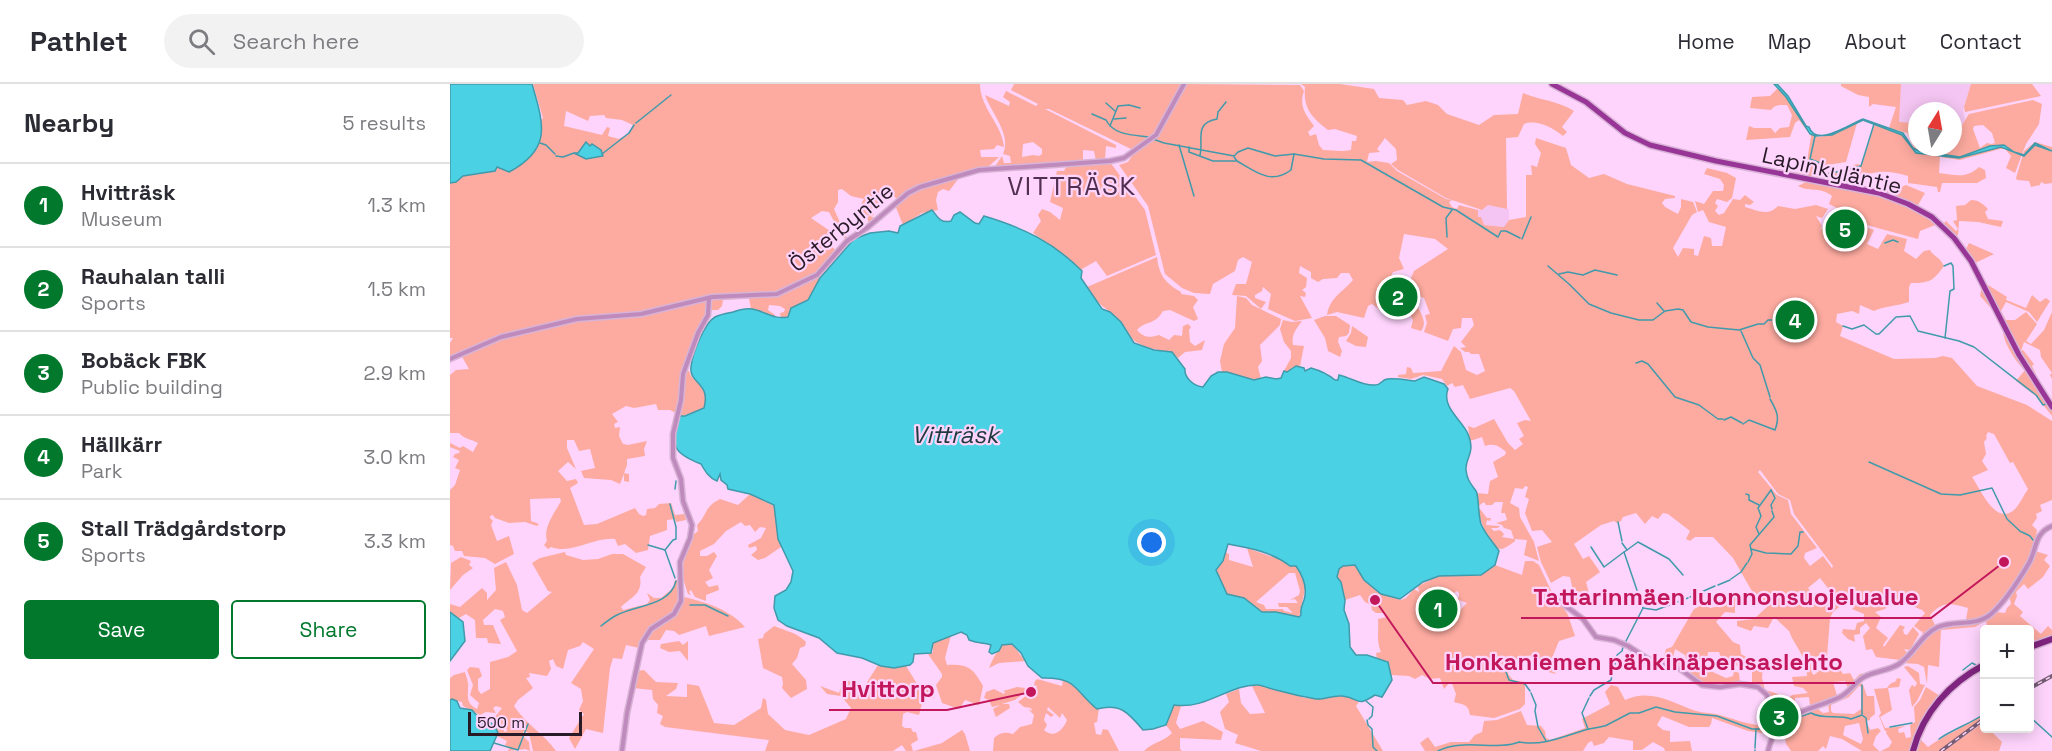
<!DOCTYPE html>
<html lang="en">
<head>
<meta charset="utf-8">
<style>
  :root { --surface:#fff; --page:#f2f2f3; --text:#2b2b33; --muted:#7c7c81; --line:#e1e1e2; --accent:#02782d }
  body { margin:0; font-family:"Space Grotesk",sans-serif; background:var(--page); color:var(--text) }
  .controls { position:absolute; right:18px; bottom:18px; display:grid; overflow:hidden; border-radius:6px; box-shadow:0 3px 15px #0003 }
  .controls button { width:54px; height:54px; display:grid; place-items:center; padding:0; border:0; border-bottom:2px solid var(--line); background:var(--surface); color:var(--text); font:30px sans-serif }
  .compass { position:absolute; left:1458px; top:18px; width:54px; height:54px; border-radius:50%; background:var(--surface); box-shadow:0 3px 15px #0003; rotate:11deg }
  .scale { position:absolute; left:18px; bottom:15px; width:114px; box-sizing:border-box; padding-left:6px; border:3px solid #291a28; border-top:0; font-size:16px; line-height:21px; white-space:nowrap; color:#291a28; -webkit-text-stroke:4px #fed4fc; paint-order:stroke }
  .you { position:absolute; left:702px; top:459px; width:21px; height:21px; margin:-15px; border:4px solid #fff; border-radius:50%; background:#1a73e8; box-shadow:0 0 0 9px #1a73e833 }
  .badge { display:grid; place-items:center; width:39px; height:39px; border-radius:50%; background:var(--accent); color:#fff; font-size:20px; font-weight:700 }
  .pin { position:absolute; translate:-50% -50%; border:3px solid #fff; box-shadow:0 2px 6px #0006 }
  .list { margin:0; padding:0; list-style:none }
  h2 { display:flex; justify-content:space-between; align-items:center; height:78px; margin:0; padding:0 24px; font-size:26px }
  h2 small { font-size:20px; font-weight:400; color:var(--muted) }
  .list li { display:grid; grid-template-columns:39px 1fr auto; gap:18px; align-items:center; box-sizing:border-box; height:84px; padding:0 24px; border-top:2px solid var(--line) }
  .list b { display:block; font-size:22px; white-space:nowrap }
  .list p { margin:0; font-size:20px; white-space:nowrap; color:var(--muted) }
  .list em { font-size:20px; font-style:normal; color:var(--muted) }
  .actions { display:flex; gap:12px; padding:18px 24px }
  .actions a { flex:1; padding:14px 0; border:2px solid var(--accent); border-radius:6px; text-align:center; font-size:21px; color:var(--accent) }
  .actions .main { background:var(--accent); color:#fff }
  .icon { flex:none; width:33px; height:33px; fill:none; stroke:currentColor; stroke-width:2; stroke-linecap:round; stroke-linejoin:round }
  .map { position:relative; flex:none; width:1602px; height:667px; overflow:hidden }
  header { display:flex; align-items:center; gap:36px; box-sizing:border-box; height:84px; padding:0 30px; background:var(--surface); border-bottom:2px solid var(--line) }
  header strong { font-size:28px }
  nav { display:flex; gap:33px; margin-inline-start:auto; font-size:21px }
  .search { width:420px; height:54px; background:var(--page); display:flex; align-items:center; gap:15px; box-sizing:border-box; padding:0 21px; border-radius:33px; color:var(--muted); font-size:22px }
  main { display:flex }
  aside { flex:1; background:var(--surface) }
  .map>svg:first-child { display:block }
</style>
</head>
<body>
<header>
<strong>Pathlet</strong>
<div class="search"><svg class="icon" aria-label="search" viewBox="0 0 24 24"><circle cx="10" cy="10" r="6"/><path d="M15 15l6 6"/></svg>Search here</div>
<nav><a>Home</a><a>Map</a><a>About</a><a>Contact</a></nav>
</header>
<main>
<aside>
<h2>Nearby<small>5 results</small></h2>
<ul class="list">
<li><span class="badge">1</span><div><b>Hvitträsk</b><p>Museum</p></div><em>1.3 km</em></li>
<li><span class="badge">2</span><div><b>Rauhalan talli</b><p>Sports</p></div><em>1.5 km</em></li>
<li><span class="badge">3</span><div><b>Bobäck FBK</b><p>Public building</p></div><em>2.9 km</em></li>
<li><span class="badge">4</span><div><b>Hällkärr</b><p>Park</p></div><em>3.0 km</em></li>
<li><span class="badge">5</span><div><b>Stall Trädgårdstorp</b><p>Sports</p></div><em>3.3 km</em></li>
</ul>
<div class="actions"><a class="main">Save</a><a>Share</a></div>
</aside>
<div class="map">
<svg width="1602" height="667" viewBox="0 0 1602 667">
  <rect width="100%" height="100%" fill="#fed4fc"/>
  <g fill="#f4c5f2">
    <path d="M1451 0H1521L1513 26 1515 36 1507 49 1503 53V27H1467V39L1448 38Z"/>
    <path d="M1038 121 1059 125V136L1055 143 1034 141 1028 133V126H1032Z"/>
  </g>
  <g fill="#fdaba0" fill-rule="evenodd">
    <path d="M83 0H530C530 24 552 40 554 63L547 61 544 65 530 66 531 73H549L537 84 480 98 448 116 442 110H436L432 121 422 122V128L424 131 420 132 425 134 419 140 417 133 420 132 410 128 409 124 414 115 401 112 392 105 388 106V118L384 125 397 154H393L379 128 372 127 361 134 383 149 378 158 387 168 396 160 398 161 370 194 358 216 335 234H331L330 229 334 228 335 225 330 222 319 221 318 226 325 231V234L301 225 299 214 273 216 272 222 268 226H260L259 222 234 286 239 287C244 303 261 298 254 325L232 332 220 326H208L206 320 184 324 176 322 162 330 168 338 164 340 165 344 170 343 169 352 173 360 178 361 197 357 194 365 195 372 177 375V381L174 389 179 390V398L174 397V390L170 400 161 396 134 394 131 387 145 384 140 365 129 367 124 356H117V364L126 385 118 378 108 387 117 397 126 395 128 399 120 404 134 441 147 440 185 424 189 430 193 432 196 431 197 425 205 424 209 420 221 419 225 431 235 430 236 436 226 438 225 435 217 436V446L200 452 198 466 186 469 175 460 168 462 165 455C143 453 122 471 101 463L98 465 94 461 97 457C93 443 104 430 111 417L110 414 80 415 81 437 89 440 87 442 75 438 59 439 45 434 43 431 40 432V434L43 437 41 441 47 457 59 452 64 470 45 480 35 474 14 472 12 467H5L3 462 0 461V406L5 401 10 386 5 384 9 376 3 373 5 370 9 369 10 367 0 363V359L10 364 13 362 23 368 28 359C21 355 14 355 9 349H0V291L6 286 19 285 11 271 0 277V259L3 254H0V99L6 98 13 92 30 90 50 83 93 34ZM116 27 138 37 140 32 154 31 156 34 172 36 183 41 178 50 169 55 158 52 160 44 157 43 152 51 114 42Z"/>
    <path d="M564 0H732L708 45 697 56 681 65 599 25H595L666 61V64L656 62 655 75 646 77 644 67 633 66V78L544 84 552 72 554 79H561L560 72 553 70C562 50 541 29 535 11L559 22 560 18 553 13 556 7 586 22 588 20 561 6ZM583 58 592 65V70L589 72 583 71 572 73 573 60Z"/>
    <path d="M737 0 850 1 854 7C849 22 855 30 864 42L858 48 860 52 866 50 869 61 873 66C883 66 891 68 901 66L902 57H906L907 52 885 45 878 46C861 33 853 24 855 3L851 0H890L924 5 929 14 953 16 957 21 976 17 988 21 997 30 1029 41 1044 31 1068 30 1073 9C1090 16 1109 17 1124 27L1112 43 1117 48 1113 52C1103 44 1087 35 1074 40L1068 53 1056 54 1057 125 1038 121 1032 126 996 114 948 86 941 80 947 76 946 65 935 54 927 65 930 68 919 69 917 78 926 77 939 79 947 87 996 115 1002 116 999 118 1002 123 1007 125 1009 121 1028 126V133H1031L1034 141 1054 143 1059 136 1076 133V91H1082L1081 81 1087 83 1091 69 1085 60 1086 54 1116 64 1121 81 1139 94 1154 90 1177 100 1225 112V114L1215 115 1212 119 1215 123 1228 130 1231 123V115L1243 118 1247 128 1242 131 1223 164 1228 173 1233 164 1244 165V171L1248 172 1254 152 1261 154 1262 162H1272L1276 143 1259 138 1253 126 1248 128 1245 117 1254 120 1263 107H1273L1274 101 1270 95 1254 90 1257 84 1277 89 1286 94 1282 114 1277 118 1267 115 1265 119 1268 122 1265 127 1269 131 1274 129 1283 115 1290 116 1295 111 1304 118 1300 121 1295 120V123C1306 126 1318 133 1328 122L1345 125 1366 121 1378 125 1372 134 1366 132 1372 142 1369 147 1373 143 1389 151 1388 155 1398 160 1405 153 1410 141 1424 146 1417 160 1428 165 1437 150 1457 155 1454 167 1466 175 1474 167 1480 166C1484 173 1490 173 1494 182 1483 197 1480 199 1461 199L1459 203V218C1447 222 1435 222 1424 227L1410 221 1409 230 1402 227 1387 230 1386 238 1393 242 1390 252 1444 275 1485 274 1493 272 1502 274 1527 302 1577 321 1602 337V416L1590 421 1592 427 1586 430 1587 434 1582 441 1587 446 1586 452 1594 444 1586 455 1577 481 1567 494 1566 493V495C1554 513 1541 537 1516 536L1518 524C1500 519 1493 517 1480 531L1485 541 1482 542 1498 537 1503 538 1474 551 1472 549 1474 547 1472 548 1464 542 1475 529 1472 526 1444 514 1435 525 1425 528 1431 533 1426 544 1438 554 1433 561 1434 563 1450 541 1455 543 1453 546 1454 550 1457 551 1463 543 1469 550 1460 566 1454 565 1458 570 1450 576 1426 573 1422 565 1416 566 1413 552 1420 544 1416 539 1410 544V550L1404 551 1405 558 1398 555 1392 549 1393 545 1405 546 1407 539 1414 537V530L1402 525 1404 523 1398 516 1383 528 1380 534 1377 573 1360 578 1362 589 1364 591 1369 587 1388 582 1393 590 1400 589 1404 596 1410 590 1420 588 1408 596 1407 594 1399 606 1395 597 1383 598 1387 612 1348 627 1347 625 1360 622 1359 613 1345 614V624L1340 615 1336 618 1321 612 1317 615 1310 607 1315 608 1316 606 1339 614 1342 611 1358 609 1353 604 1344 602 1342 593 1357 592 1356 578 1342 554 1339 547 1324 533 1318 544 1304 542 1301 547 1287 542V537L1304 535 1318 522 1300 511 1303 509 1283 474 1263 453H1245L1240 457 1236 455 1240 447 1218 430 1213 429 1208 435 1202 432 1195 440 1186 429 1173 433 1171 437 1167 439 1164 437 1151 441 1124 460 1133 475 1139 472 1150 488 1136 498 1140 513 1125 517 1120 493 1113 492 1101 499 1091 478 1087 463 1102 458 1092 446 1082 447 1075 429 1079 415 1075 413 1078 403 1075 402 1073 405 1065 404 1060 419 1069 424 1070 433 1084 458 1089 477 1074 471 1077 456 1065 455V457C1062 459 1056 464 1052 465 1040 467 1030 434 1027 425H1030L1037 434H1041L1040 437 1037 436 1036 441 1050 442 1048 444H1041L1044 447 1050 446 1054 450 1052 453 1064 455 1061 446 1054 444 1052 441 1046 439 1057 436 1055 429H1051L1053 418H1045L1042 421H1036L1034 418 1027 423 1026 409 1038 410 1040 397 1048 393 1043 378 1055 371 1056 368C1049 362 1044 359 1035 362L1032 353 1020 357 1018 342 1024 344 1044 335 1058 359 1065 366 1073 360 1069 355 1074 352 1067 339 1075 336 1081 337 1064 307 1060 304 1020 315 1013 301 1005 303 1002 299 997 302 992 295 973 291 961 295 948 293V291L956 290 957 283 961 284 963 289 991 287 1004 262 1011 268 1016 286 1027 291 1035 287 1029 270H1021L1019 268H1015L1010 264 1016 263 1011 258 1024 241 1022 234H1012L1011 244 1003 245 998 257 974 248 977 239 975 231 980 230 974 214 962 210 955 212 951 207 959 199 964 187 998 165 985 155 954 150 949 174 954 185 943 188 941 193 944 198 937 202 938 209H941L943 214 931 217 932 225 930 226 922 220 918 222 914 234 887 228 877 231C880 213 892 209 903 196L899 189H891L887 194 873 195 868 198 861 194V188L850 182 849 189 857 194 856 203 852 206 856 209 855 213 850 212 862 234 845 237 818 225 821 210 813 203 812 207 805 211V214L816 218 811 225 796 212 782 211 786 200H796L802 178 793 173 788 176 785 187 763 200 760 210 744 209 732 204 715 190 698 122 669 81 678 78 686 66 707 52 732 6ZM1538 348 1544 350 1560 379 1563 378 1578 405C1574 411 1569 421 1565 425 1546 444 1530 404 1522 393L1538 386 1532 377 1536 370 1534 358 1537 354 1536 352ZM1310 386 1328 410 1340 416 1344 430 1383 482 1382 484 1373 472 1360 482 1354 474 1355 469 1367 464 1341 430 1338 416 1327 411 1308 388ZM1370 494 1385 513 1372 523 1358 504Z"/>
    <path d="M1391 0H1451L1449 38 1467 39V63H1503V51L1507 49 1519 30 1583 16 1592 20 1589 40 1576 60 1565 89 1556 84 1561 72 1555 65H1550L1510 76 1490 73 1489 89C1506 91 1516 95 1529 83L1535 86 1536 94 1527 99H1492L1490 108H1488L1487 103 1458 99V92C1441 87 1424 85 1409 95L1410 101C1421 105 1431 104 1441 108L1456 101 1475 109 1468 121 1494 139 1496 137 1506 147 1508 145 1503 137 1507 136 1506 122 1515 121 1521 116C1529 116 1533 120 1538 125L1535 128 1538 135 1553 137 1551 143 1528 138 1509 137 1508 151 1505 152C1466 112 1426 107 1374 96V89L1399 85 1406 80 1412 81 1424 41 1452 51 1466 69 1489 72 1465 66 1457 49 1439 44 1446 23 1423 20 1419 23V13L1408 11 1391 2ZM1533 41 1542 49 1545 59 1541 60 1537 59 1530 64 1523 45 1524 42Z"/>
    <path d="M1521 0H1582L1591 12 1515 28 1514 23Z"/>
    <path d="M1328 4 1336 13 1360 49 1368 53 1382 51 1407 39 1396 78 1377 81V87L1373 88 1371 96 1312 83 1355 90 1361 52 1349 36 1345 39 1340 53 1296 56 1299 42 1304 44H1321L1325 49 1330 44 1339 43 1342 31 1337 21C1331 21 1325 20 1321 26L1300 24 1302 13 1320 12Z"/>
    <path d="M1585 58 1602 63V99L1595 100 1591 98 1590 101 1581 103 1579 97 1567 96 1566 94 1574 67Z"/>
    <path d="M660 78 695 126 706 171 657 192 646 177 632 185V187L622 177 583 149 591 137 588 131 592 125 600 128 610 136 613 124 600 118 607 87H614L617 81Z"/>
    <path d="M509 94 499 107 493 105 488 108 486 116 488 126 472 129 453 141 445 121C466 104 484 100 509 94Z"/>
    <path d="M1348 95C1397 105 1446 111 1488 140L1470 147 1468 155 1413 140 1393 127 1379 120 1382 112C1370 102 1361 109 1348 102L1356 98 1347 96Z"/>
    <path d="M1519 159 1544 170 1525 179 1516 165Z"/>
    <path d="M707 173C709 191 715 199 731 208V210L744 212 748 216 743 223 748 235 744 237 720 226 713 227C704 242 696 236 687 246 694 254 700 254 709 251L719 256 724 251 732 252 733 242 738 240 741 243 739 246 740 258 745 262 755 256 752 266 735 268 728 274 722 268C710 266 697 265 686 258 680 254 677 245 672 239 661 225 644 221 637 203Z"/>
    <path d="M1538 201 1557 213 1556 216 1576 224 1582 211 1590 218 1596 214 1600 217 1587 238 1579 228 1556 218 1551 227 1556 236H1565L1576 228 1587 240 1576 257 1581 260 1594 246 1602 228V295L1600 291 1602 289 1591 273 1590 266 1574 258 1571 267 1573 266 1584 280 1582 282 1595 309 1580 287 1537 203Z"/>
    <path d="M1532 202 1564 264 1602 325V332L1586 312 1566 297 1575 286C1568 281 1556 262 1554 253 1552 244 1556 252 1553 243 1550 235 1537 219 1530 212Z"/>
    <path d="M787 212 796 214 802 221 831 235 830 241 810 261 812 277 808 283 811 295C797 297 785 287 772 288L770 277 774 260 785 244Z"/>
    <path d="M967 221C971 230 978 239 971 247L961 244 963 236 957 226Z"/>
    <path d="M875 232H886L900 241 899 249 896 252 889 253 888 258 892 267 890 273 878 267 875 254 864 236Z"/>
    <path d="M833 236 842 238 852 237C846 245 841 251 843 261L854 262 850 282H846L837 288 834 287 841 274V267L834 258 830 245Z"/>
    <path d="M902 242 918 253 916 263 906 262 896 257 901 249Z"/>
    <path d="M300 410 324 422 331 463 315 474 308 476 301 471 307 466 306 462 299 464 298 461 311 454 316 444 310 443 305 448 300 441 295 442 291 438 276 447 264 460 250 467V472H257L264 468 267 472 259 486 263 494 255 498 259 503 268 501 269 506 256 511V517L245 513 241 506 239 508 241 511 238 510C232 492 227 476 241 461L240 460 243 451 248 447 247 441C258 430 254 423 270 415L288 421Z"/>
    <path d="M797 464 846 481 854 493 855 505 849 533 826 528H812L794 514 777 510 766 486 773 477 775 468 779 470V476L803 483ZM839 489H845L850 507 849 511 840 516 845 515 848 519H828L829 523H837L843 529 834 527 833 525H816L814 521 806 518Z"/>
    <path d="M1585 467 1598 471 1594 476 1600 482 1593 493 1578 505 1574 500 1566 508 1567 512 1564 520 1573 528 1570 532 1591 550 1598 542 1602 546V553L1587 559 1580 552V546L1544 545 1543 543H1537L1536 537 1546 528 1555 529 1557 524 1561 520 1559 511Z"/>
    <path d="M115 468 116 471 133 476 148 475 162 470H173L196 483 190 493C193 510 181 513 171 523L173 526 197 520 200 516 197 509 204 514H211L223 504 225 496H229L230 518 223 530 202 543 196 549 189 564 176 561 172 575 163 574 160 584 153 649 136 645 125 665 119 654 134 630 129 626 133 617 131 605 121 599 144 565 133 558 130 562 118 566 113 585 106 582 103 575 99 577 101 585 97 592 79 589 80 593 76 594 83 604 68 616 64 622C76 640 94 650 106 667H83L79 649 74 647 72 651 79 658 80 667 75 665 58 667 59 665 55 661 57 657 47 652 46 645 49 642 53 643 54 648 57 647 56 641 50 640 45 633 52 624 46 622 43 624 46 629 36 628 30 631 13 622 12 618 0 615V594L4 591 15 588C16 592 19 599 18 603 18 614 16 619 27 625L29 619 20 611 23 601 17 586 20 583 29 584 32 592 28 595V606L31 610 40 605V578L58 573 67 567 50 536 55 533 53 527 45 525 33 536 34 541H43L51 560 38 559 37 554H26L25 536 16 530 9 534 0 529V520L10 523 32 504 37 509V516L46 506 44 484 56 478 67 501 72 526 77 529 102 508 98 507 82 479 90 474Z"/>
    <path d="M11 473 21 477 19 481 23 484 13 491 0 506 1 479Z"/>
    <path d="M1075 477H1083L1089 481 1106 517 1112 521 1118 531 1125 552 1109 557 1102 574 1097 576 1106 590 1091 586 1080 571 1071 577 1060 579 1058 590 1063 596 1075 598V620L1070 625 1044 634 1020 631C1018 619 1013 621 1004 618L1006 610 1001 597 994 605 990 594 980 595 972 591 965 595 959 592 941 591 938 578 927 575 926 569 931 568C926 557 929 545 928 535L937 533 934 529H926L922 526 921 521 915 518 910 511 895 516 891 498 887 493 888 486 893 482 904 481 919 500 934 511 951 516 956 514 964 505 969 508 968 502 989 492 1031 491 1045 481 1072 491ZM1007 507 1009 509V513L1006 515 1017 519 1009 527 1010 528 1006 538 1000 534 995 539 992 535 983 536 979 532V531L981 532 985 528 983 522 987 516H994L999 512 1003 514 1004 509Z"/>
    <path d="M1291 512 1294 516 1285 517V529L1275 528 1266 538 1283 558 1290 561 1291 570 1313 583 1312 594 1315 606 1302 600V588L1289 582 1273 580 1269 568H1258L1256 585 1276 594 1283 592 1284 587 1289 589 1290 599 1256 602 1237 588 1243 587 1244 579 1237 577 1235 571 1225 565 1223 574 1232 576 1228 583 1212 580 1216 565 1222 563 1244 525 1256 519 1260 524 1276 521V514Z"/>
    <path d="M234 513C256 518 280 526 295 543L259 552 256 542 229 551 224 547 216 546 210 556H195C209 538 227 537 234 513Z"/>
    <path d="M1533 537 1534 538 1525 543 1491 546 1489 583 1478 581 1477 600 1474 583 1468 580 1453 579C1467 567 1476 547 1495 542 1507 539 1520 541 1533 537Z"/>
    <path d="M324 542C336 547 348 549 356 558L355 562 350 564 347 574 342 580 356 596 357 605 341 614 332 604 333 600 332 593 313 584 308 555 313 554 314 550Z"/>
    <path d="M501 551 495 574 497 581C518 580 523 584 533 602L529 621 515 616 509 625 492 619 486 601 492 593V590L478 570 483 568V559Z"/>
    <path d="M229 557 233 561 238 557V577L230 567 219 568 210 564 211 560Z"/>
    <path d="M556 559 562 560 575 577 549 579 539 584C543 575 548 563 556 559Z"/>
    <path d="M428 581 444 584 456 582 469 603 482 602 484 614 473 615 469 631 457 628 453 630 452 642 455 644H461L463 648H466L468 656 461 660 463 667H456L452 661 443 667H315L319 656 215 643 210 640 213 632 207 629 208 621 203 615 202 606 183 604 186 587 194 586 206 598 228 599 226 605 216 612 237 613V600L249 602 264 639 284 641 311 624 313 614 316 616 318 630 335 646 359 651 396 635 401 624 391 612 377 610 370 602 389 609 394 595 414 603Z"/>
    <path d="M1458 582 1469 589 1470 600 1475 601 1467 617 1462 623 1459 606 1462 601 1465 603 1467 599 1454 583Z"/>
    <path d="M1534 582 1533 586 1534 592 1529 587 1512 598 1496 615H1494L1477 642 1471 656 1478 663C1496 650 1517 642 1534 630V634L1490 667H1464C1474 630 1501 599 1534 582Z"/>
    <path d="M1447 594 1451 595 1449 603 1438 604 1442 626 1430 633 1435 644 1456 642 1448 645 1449 649 1454 648 1456 654 1461 653 1460 641 1465 638 1464 623 1470 616 1476 603 1490 612 1461 667H1431L1439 663 1442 658 1436 649 1437 647H1435L1429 632 1431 629 1424 605 1437 604 1440 600 1446 597Z"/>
    <path d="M587 595 612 602 613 596C629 601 634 618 649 624L647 638 644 639 646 650 651 651 653 645 658 646 669 667H543L544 654C551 648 555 648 563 650L570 643 582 640 584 631 578 625 582 627 581 624 574 623 568 618 577 611 583 613 587 602 584 601 585 597ZM598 623 610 634 612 629 617 636C613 646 604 655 594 646L597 641 594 636 596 629 601 633 604 631 597 626Z"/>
    <path d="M1410 598 1413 601 1417 612H1424L1425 630 1420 634V636L1416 637 1420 646 1428 644 1431 647 1426 652 1423 661 1429 667H1412L1392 655 1380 652 1376 665 1373 662 1368 667H1341L1336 660 1335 652 1327 647 1335 637 1368 622 1369 626 1373 629 1379 628 1378 619 1387 616ZM1409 602 1411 603V625L1404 630 1383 629 1381 627V621L1399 613ZM1409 639 1413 655 1411 660 1393 651 1395 642Z"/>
    <path d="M809 601 847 610 854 614 872 615 882 611 900 613 909 618 906 622 933 667H811L785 659 788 651 775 645 770 628 779 618 776 610 789 605 791 619 800 630 815 629 802 602Z"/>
    <path d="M1161 601 1168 603 1175 616C1201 604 1222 619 1246 627 1254 629 1262 629 1270 631 1287 636 1302 642 1320 642L1321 646 1319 650 1298 647 1262 634 1261 640 1259 643H1239L1212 632 1207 641 1213 646 1220 647V658L1240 657 1242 667H1215L1214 664 1203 658 1192 666H1183V657L1159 653 1154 659 1144 662 1142 657 1138 659 1133 667H975L970 659 978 653 985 663 1001 658H1019L1025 651 1032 648 1034 637 1047 636 1071 627 1077 641 1091 642 1095 647 1096 654 1100 656 1135 644 1132 635 1160 620 1155 608Z"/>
    <path d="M567 603 575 604V608L565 616 552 620H559L560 624 546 633 543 625 550 621 542 623 539 616 534 614 536 608 544 605 554 610 555 608 553 607Z"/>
    <path d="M723 621 731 622 726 639 730 645 753 637 773 648 771 656 730 654V665L732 667H694C702 658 714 658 722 649L716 641Z"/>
    <path d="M1534 638V644L1539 645 1552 658 1549 667H1494Z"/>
    <path d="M512 646 515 650 520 667H464L492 659Z"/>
  </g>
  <g fill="#4ad1e3" stroke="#409aab" stroke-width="1.5" fill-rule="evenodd">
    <path d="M0 0H82C94 41 102 65 59 88L47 83 45 87 13 92 6 98 0 99Z"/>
    <path d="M1324 0H1327L1338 12 1356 42 1359 43C1366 64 1400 40 1413 35L1453 49 1463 64 1469 67 1510 73 1540 62 1554 61 1564 68 1574 71 1585 59 1602 67 1585 61 1574 72 1551 63 1509 74 1466 69 1452 51 1413 36 1382 51 1365 52 1360 50 1336 13Z"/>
    <path d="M136 58 140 62 142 60 151 66 153 72 136 75 124 69H128Z"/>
    <path d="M482 126C487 131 489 140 501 137L504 131 510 128 525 139 529 140 534 132C574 144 603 158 632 187L631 194 652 225 660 228 671 238 684 259 704 266 722 268 735 285C734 294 744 302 753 303L761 292 768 288H777L804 296 816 293 826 295 831 294 834 287 837 288 846 282 854 284 855 287 861 284C868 286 879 291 885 296H888L889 291C902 294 912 302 925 301 932 301 931 296 937 295 947 294 956 296 965 297L974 293 994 300 998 305C991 323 1012 336 1018 350 1026 370 1015 373 1016 386 1017 396 1021 400 1026 407 1029 412 1028 431 1031 440 1035 450 1043 458 1049 467L1045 481 1031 491 989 492 973 498 950 515 931 510 914 496 905 481 893 482 889 485 887 493 891 498 895 516 894 526 899 540 900 563 906 571H917L938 578 942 596 932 613 925 611C905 624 911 614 892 612 882 611 875 616 866 615 854 613 841 610 830 607 823 606 815 602 808 601 780 600 756 626 724 621L716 641 703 645 693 646C678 628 670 619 647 625 624 606 627 593 592 594L578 582 571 569 562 560 552 561 549 567 542 570 539 568 541 561C533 558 528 560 519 556L517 551 511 548 483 559 481 569 464 570 463 578 460 581 444 584 431 582 412 574 387 569 369 554 337 542 328 536 324 524 325 512 336 506 341 498 343 487 328 455 324 421 300 410 278 405 277 401 271 396 270 390 267 397C259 394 255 387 251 380 222 369 220 361 230 332H235L254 324C261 298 239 300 241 283 242 271 254 239 265 233 271 230 278 229 283 228 289 226 296 224 302 225 315 227 323 236 338 233L341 224 358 216 370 194 404 155 420 149 439 147 448 149 450 142ZM778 460C800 464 822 468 840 482H846C853 492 858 503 854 516 852 522 850 524 851 531L849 533 826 528H812L794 514 777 510 766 486 773 477Z"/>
    <path d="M0 528 13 538 15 557 0 577Z"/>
    <path d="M2 615 7 617 10 624 22 626 29 634C39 638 43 637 48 649L40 667H0V616Z"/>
  </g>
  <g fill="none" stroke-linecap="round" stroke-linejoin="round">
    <g stroke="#409aab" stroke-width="1.5">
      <path d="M656 19 665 27"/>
      <path d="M642 30 656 36C664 52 685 51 700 53"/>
      <path d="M664 35 676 34"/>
      <path d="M186 39 221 11"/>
      <path d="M660 42 668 22 679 21 690 24"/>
      <path d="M1365 52 1360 75 1373 80 1369 94"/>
      <path d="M703 55 714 59 784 72 788 68 798 64 825 72 844 70 874 75 911 76 993 123 1006 126 1048 153 1051 147H1056L1070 154"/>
      <path d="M90 59 96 61 105 70"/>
      <path d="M729 61 744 112"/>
      <path d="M739 63V68L763 77H786"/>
      <path d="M152 70 179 49 184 41"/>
      <path d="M750 71C754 57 743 39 767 35L768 28 776 18"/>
      <path d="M106 72 113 73 124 69"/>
      <path d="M784 73 787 77C806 88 821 101 841 86L844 70"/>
      <path d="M1374 91 1411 82 1424 40"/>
      <path d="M997 153 996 134 1002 126"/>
      <path d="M1072 155 1081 133"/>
      <path d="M1435 159 1443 156 1448 158"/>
      <path d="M1098 182 1119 200 1139 220 1161 229 1189 236H1203L1215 227 1228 225 1233 226 1241 238 1258 243 1289 246 1308 240H1314L1318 236H1322"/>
      <path d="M1494 182 1501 179 1503 182 1504 205 1500 207 1495 254"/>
      <path d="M1109 190 1118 188 1133 191 1145 186 1167 191"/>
      <path d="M1207 219 1214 227"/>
      <path d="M1393 242 1402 245 1414 241 1426 250H1429L1446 233 1460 232 1468 247 1509 257 1524 263 1586 311 1593 321 1596 320"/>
      <path d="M1291 247 1303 274 1310 281 1320 313"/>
      <path d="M1186 279 1192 277 1198 280 1225 313 1249 321 1268 335H1273"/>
      <path d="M1274 336 1281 333 1292 339"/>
      <path d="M1293 340 1299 336 1325 346C1330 333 1327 327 1320 315"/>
      <path d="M1419 378 1491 410 1510 411 1542 404 1557 435 1571 448"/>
      <path d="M225 405 226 397"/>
      <path d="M1321 406 1325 414 1321 421 1322 425"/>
      <path d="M1296 410 1299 411V416L1309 421"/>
      <path d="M1168 438 1172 457"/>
      <path d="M1572 448 1580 452 1583 456"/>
      <path d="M1309 450 1306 443 1311 432 1308 424 1321 406"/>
      <path d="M1172 459 1177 466 1174 468 1193 524 1175 559"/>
      <path d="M198 461 215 466 225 494"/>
      <path d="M1141 463 1154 483 1174 468"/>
      <path d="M1301 465 1316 469 1341 470 1348 462 1350 448H1353"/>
      <path d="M215 466 223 456 226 455V443L220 420"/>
      <path d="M1177 466 1188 458 1219 475 1233 491"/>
      <path d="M1298 478 1302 470 1300 461 1324 433 1322 427"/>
      <path d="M1281 495 1291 488 1297 479"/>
      <path d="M1268 501 1280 496"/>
      <path d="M1240 513 1265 502"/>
      <path d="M240 521H255L278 532"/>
      <path d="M1193 524 1206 526 1238 514"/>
      <path d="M151 542C156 538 161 534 167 531 186 521 220 522 226 497"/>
      <path d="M1055 585 1059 596 1075 600 1080 607"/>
      <path d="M1513 586 1522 579 1526 581"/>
      <path d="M1532 589 1534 591"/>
      <path d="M1412 601V630"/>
      <path d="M1081 609 1086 621 1085 627 1088 643 1096 657"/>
      <path d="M1140 612 1144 606 1161 596 1167 571 1172 567 1173 563"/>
      <path d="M916 617 923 623 922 632 919 635"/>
      <path d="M1580 633 1602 653"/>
      <path d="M917 636 918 641 922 645 923 663 927 667"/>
      <path d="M1155 642 1180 629H1189L1206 623 1225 628 1267 632 1302 645H1320"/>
      <path d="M1333 642 1349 633 1361 629C1373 636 1389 630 1401 635L1412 631 1416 634 1418 649"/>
      <path d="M1440 643 1462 639"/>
      <path d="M1138 645 1132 629 1139 614"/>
      <path d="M1322 645H1325"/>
      <path d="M1489 655C1503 645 1520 640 1534 630"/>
      <path d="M44 659 68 666 78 640"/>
      <path d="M1305 664 1306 645"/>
      <path d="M988 667C1012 654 1047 667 1069 658 1093 662 1112 653 1135 646 1141 644 1147 644 1154 642"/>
      <path d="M1305 667V666"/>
    </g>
    <g stroke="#d8b3d6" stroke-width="7">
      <g id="minor">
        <path d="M0 275 51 253 127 235 191 230 262 213 327 210 367 191 397 157 418 143 458 109 470 103 529 86 660 77 674 74 706 51 734 0"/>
        <path d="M1109 517 1133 535 1146 553 1164 556 1178 562 1204 579 1230 585 1252 601 1270 603 1290 600 1308 603 1317 611 1324 636 1328 644"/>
        <path d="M172 667 177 629 192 559 201 545 224 530 231 517 230 478 240 454 242 441 233 417 231 395 223 374V350L231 316 233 290 248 249 258 231 259 214"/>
        <path d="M1318 667C1327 627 1358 628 1390 613 1400 608 1405 598 1414 593 1425 587 1438 587 1449 580 1464 570 1471 551 1488 543 1505 536 1526 543 1541 530 1555 518 1569 496 1579 479 1587 465 1584 449 1602 442"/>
      </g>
    </g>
    <g stroke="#d8b3d6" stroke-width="8">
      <path id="major" d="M1102 0 1136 18 1175 49 1200 61 1266 77 1429 109 1458 120 1482 133 1504 154 1521 177 1569 271 1602 323"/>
    </g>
    <g stroke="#d8b3d6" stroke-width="9">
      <g id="highway">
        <path d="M1580 563 1602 555"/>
        <path d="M1463 667C1473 628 1500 599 1534 581"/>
      </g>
    </g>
    <use href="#minor" stroke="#bf8abc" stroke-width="4"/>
    <use href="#major" stroke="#983698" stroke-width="5"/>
    <use href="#highway" stroke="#7f247f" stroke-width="6"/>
    <g stroke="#765d74" stroke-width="4">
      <g id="rail">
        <path d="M1580 604 1602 592"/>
        <path d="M1491 667 1534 635"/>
      </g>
    </g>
    <use href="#rail" stroke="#fed4fc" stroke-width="1.5" stroke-dasharray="4.5" stroke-linecap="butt"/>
  </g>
  <g text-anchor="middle" stroke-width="4.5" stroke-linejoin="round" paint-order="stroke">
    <g font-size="22" fill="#291a28" stroke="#fed4fc">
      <text transform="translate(1382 86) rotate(13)" y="8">Lapinkyläntie</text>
      <text transform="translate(391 143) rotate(-39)" y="8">Österbyntie</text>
    </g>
    <g font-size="24" font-style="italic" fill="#1e3a3e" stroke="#fed4fc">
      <text x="505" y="359">Vitträsk</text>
    </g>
    <g font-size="26" letter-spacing="1.5" fill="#512f50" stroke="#fed4fc">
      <text x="622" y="111">VITTRÄSK</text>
    </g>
  </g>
  <path fill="none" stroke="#c2185b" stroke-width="2" d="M1554 478L1481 534H1071M925 516L983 599H1405M581 608L497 626H379"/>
  <g fill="#c2185b" stroke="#fed4fc" stroke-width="2">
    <circle cx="1554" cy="478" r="6"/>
    <circle cx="925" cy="516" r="6"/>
    <circle cx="581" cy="608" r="6"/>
  </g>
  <g font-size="24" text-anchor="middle" font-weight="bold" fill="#c2185b" stroke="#fed4fc" stroke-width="4.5" stroke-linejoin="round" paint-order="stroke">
    <text x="1276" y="521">Tattarinmäen luonnonsuojelualue</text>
    <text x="1194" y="586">Honkaniemen pähkinäpensaslehto</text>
    <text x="438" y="613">Hvittorp</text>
  </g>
</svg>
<div class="controls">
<button>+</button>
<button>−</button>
</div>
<svg class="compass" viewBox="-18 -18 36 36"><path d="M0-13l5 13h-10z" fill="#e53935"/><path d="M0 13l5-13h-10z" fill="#7c7c81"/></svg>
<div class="scale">500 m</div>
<div class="you"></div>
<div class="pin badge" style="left:988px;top:525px">1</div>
<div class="pin badge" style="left:948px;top:213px">2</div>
<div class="pin badge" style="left:1329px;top:633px">3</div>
<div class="pin badge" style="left:1345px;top:236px">4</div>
<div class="pin badge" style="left:1395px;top:145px">5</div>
</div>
</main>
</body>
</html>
